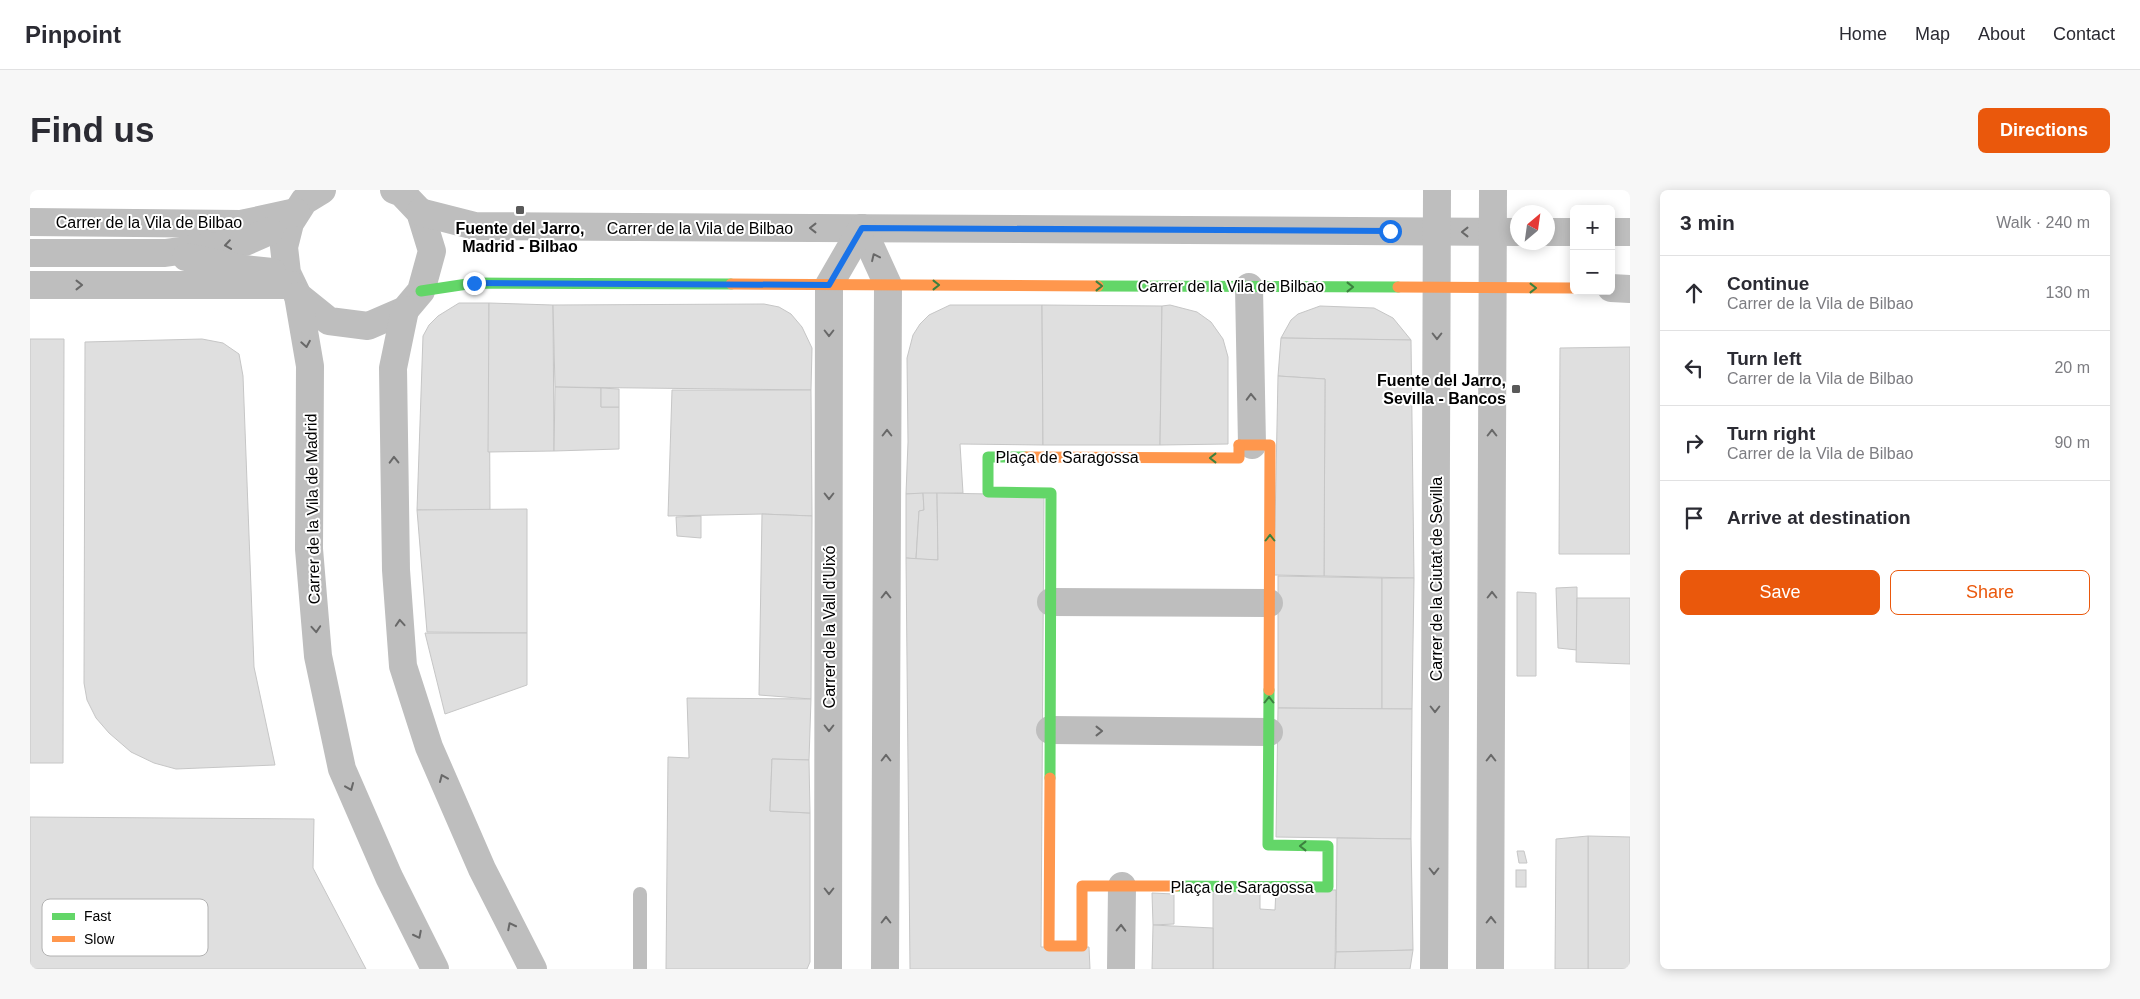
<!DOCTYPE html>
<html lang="en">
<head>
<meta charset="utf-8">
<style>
  :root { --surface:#fff; --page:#f7f7f7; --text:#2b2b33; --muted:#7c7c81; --line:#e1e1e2; --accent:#ea580c }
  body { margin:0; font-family:Helvetica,sans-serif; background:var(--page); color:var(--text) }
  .controls { position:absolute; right:15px; top:15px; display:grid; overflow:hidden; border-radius:8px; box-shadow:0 2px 12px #0003 }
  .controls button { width:45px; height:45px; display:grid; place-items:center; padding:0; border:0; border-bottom:1px solid var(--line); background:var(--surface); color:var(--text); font:25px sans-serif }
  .compass { position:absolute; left:1480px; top:15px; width:45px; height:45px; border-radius:50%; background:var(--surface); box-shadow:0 2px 12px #0003; rotate:29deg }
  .stop { position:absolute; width:15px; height:15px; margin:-11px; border:4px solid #1a73e8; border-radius:50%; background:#fff }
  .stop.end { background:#1a73e8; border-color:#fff; box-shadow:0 1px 5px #0008 }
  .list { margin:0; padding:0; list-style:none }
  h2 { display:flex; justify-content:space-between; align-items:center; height:65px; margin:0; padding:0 20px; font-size:21px }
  h2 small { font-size:16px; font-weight:400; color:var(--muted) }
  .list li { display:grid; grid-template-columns:32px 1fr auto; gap:15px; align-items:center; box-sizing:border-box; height:75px; padding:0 20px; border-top:1px solid var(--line) }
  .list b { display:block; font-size:19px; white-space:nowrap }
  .list p { margin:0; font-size:16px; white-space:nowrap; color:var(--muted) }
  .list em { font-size:16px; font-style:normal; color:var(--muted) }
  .actions { display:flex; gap:10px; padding:15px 20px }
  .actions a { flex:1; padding:11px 0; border:1px solid var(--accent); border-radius:8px; text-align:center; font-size:18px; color:var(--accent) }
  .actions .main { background:var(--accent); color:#fff }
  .icon { flex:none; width:28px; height:28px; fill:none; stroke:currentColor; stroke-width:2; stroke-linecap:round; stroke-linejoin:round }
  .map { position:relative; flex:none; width:1600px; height:779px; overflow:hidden; border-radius:8px }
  header { display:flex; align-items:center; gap:30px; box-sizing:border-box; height:70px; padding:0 25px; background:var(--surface); border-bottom:1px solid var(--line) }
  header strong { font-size:24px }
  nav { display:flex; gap:28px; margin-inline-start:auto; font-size:18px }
  .intro { display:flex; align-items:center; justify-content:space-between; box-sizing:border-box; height:120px; padding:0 30px }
  h1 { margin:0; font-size:35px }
  .button { padding:12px 22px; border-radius:8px; background:var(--accent); color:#fff; font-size:18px; font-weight:700 }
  main { display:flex; gap:30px; padding:0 30px }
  aside { flex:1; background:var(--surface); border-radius:8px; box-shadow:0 2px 12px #0003 }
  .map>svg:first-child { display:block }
</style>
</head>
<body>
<header>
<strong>Pinpoint</strong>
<nav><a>Home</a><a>Map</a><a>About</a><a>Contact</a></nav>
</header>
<div class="intro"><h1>Find us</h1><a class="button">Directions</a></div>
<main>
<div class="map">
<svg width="1600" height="779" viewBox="0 0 1600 779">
  <rect width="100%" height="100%" fill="#fff"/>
  <g fill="#dfdfdf" stroke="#c6c6c6">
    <path d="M429 113H459L460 321 387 320 393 146 399 135 408 126Z"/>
    <path d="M459 113 523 115 524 261 458 262Z"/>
    <path d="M734 114 749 117 761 124 772 137 782 158 781 200 525 197 523 115Z"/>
    <path d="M920 115H1012L1013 255 930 254 933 303 876 304 878 252 877 168 883 145 890 134 899 125Z"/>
    <path d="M1012 115 1132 116 1130 255H1013Z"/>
    <path d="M1140 115 1167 122 1181 132 1193 149 1198 167V254L1130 255 1132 116Z"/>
    <path d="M1290 116 1344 118 1363 128 1381 150 1251 148 1261 130 1268 124Z"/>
    <path d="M1251 148 1381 150 1384 388 1294 386 1295 189 1248 186Z"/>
    <path d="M0 149H34L33 573H0Z"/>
    <path d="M172 149 193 153 209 164 213 186 224 477 245 575 146 579 124 573 101 562 79 543 66 528 57 510 54 493 55 152Z"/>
    <path d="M1600 157V364H1529L1530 158Z"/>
    <path d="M1248 186 1295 189 1294 386 1244 385Z"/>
    <path d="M525 197 571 198V217H589V259L524 261Z"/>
    <path d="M571 198 589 199V217H571Z"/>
    <path d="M642 200H781L782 326 732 324 638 326Z"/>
    <path d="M893 303 894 320 889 321 886 369 876 368V304Z"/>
    <path d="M893 303H907L908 370 886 369 889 321 894 320Z"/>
    <path d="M907 303 1014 305 1011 757H1059L1060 779H880L876 368 908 370Z"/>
    <path d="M497 319V443L397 442 387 320Z"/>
    <path d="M732 324 782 326 781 509 729 505Z"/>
    <path d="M671 326V348L647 346 646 327Z"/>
    <path d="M1248 386 1352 388V519L1248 518Z"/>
    <path d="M1352 388H1384L1382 519H1352Z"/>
    <path d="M1547 397V460L1528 458 1526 398Z"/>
    <path d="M1487 402 1506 403V486H1487Z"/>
    <path d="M1547 408H1600V474L1546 472Z"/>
    <path d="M395 443H497V495L415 524Z"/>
    <path d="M657 508 781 509 779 570 742 569 740 621 780 623V772L777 779H636L638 567 659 568Z"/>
    <path d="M1248 518 1382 519 1381 649 1246 647Z"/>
    <path d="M742 569 779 570 780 623 740 621Z"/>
    <path d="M0 627 284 629 283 678 336 779H0Z"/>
    <path d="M1558 646 1600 647V779H1558Z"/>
    <path d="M1558 646V779H1525L1526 649Z"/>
    <path d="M1307 648 1381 649 1383 760 1306 762Z"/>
    <path d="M1487 661H1494L1497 673H1489Z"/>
    <rect x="1486" y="680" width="10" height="17"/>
    <path d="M1230 697V719L1245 720 1246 699 1306 700 1305 779H1183V700Z"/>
    <path d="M1122 703 1144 704V734L1123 735Z"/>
    <path d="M1123 735 1183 738V779H1122Z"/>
    <path d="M1383 760 1380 779H1305L1306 762Z"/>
  </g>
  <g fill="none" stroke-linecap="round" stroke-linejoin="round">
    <path stroke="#bebebe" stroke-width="14" d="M610 704V779"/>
    <g stroke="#bebebe" stroke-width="28">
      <path d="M292 0 274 11 260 33 254 57 257 83 268 106 299 131 338 136 375 120 391 101 402 61 390 22 372 3 364 0"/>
      <path d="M390 22 445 36 1488 42"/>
      <path d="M0 32 211 34 266 22"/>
      <path d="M832 38 858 95 855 779"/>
      <path d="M1518 42H1544"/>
      <path d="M1581 42H1600"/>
      <path d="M0 63H135L215 52 240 41"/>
      <path d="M156 67 214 79 242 82"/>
      <path d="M0 95H262"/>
      <path d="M1219 97 1222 255"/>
      <path d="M1581 98 1600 99"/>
      <path d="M268 106 280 176 279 359 288 466 312 579 359 687 405 779"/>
      <path d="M375 120 363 178 366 380 373 476 399 557 452 679 503 779"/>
      <path d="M1021 412 1239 413"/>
      <path d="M1020 540 1239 542"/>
      <path d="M798 779 799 95 832 38"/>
      <path d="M1091 779 1092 696"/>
      <path d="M1404 779 1407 0"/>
      <path d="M1460 779 1463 0"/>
    </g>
    <g stroke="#63d668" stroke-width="11">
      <path d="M1068 96 1368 97"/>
      <path d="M391 101 444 93 701 94"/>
      <path d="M996 267H958V302L1021 303 1020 588"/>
      <path d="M1146 696 1298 697V656L1238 655 1239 500"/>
    </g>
    <g stroke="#ff974d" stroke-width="11">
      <path d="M701 94 1068 96"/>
      <path d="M1368 97 1544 98"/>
      <path d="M1209 255H1240L1239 500"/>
      <path d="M996 267 1209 268V255"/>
      <path d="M1020 588 1019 756H1052V696H1146"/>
    </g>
  </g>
  <defs><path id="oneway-chevron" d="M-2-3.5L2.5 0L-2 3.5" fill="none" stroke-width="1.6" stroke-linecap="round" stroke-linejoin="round" transform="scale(1.25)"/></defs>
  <g stroke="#686868">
    <use href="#oneway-chevron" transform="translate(783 38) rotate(-180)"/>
    <use href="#oneway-chevron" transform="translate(1435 42) rotate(-180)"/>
    <use href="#oneway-chevron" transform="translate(198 55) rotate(172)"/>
    <use href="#oneway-chevron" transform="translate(845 67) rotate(-115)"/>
    <use href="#oneway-chevron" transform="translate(49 95)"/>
    <use href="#oneway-chevron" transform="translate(799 143) rotate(90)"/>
    <use href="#oneway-chevron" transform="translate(1407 146) rotate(90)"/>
    <use href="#oneway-chevron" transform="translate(276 154) rotate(80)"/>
    <use href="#oneway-chevron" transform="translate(1221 207) rotate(-91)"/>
    <use href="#oneway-chevron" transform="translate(857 243) rotate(-90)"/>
    <use href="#oneway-chevron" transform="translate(1462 243) rotate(-90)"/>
    <use href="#oneway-chevron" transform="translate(364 270) rotate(-91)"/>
    <use href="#oneway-chevron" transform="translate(799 306) rotate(90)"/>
    <use href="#oneway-chevron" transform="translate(856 405) rotate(-90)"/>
    <use href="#oneway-chevron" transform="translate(1462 405) rotate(-90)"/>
    <use href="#oneway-chevron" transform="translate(370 433) rotate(-94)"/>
    <use href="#oneway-chevron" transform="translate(286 439) rotate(86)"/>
    <use href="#oneway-chevron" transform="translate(1405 519) rotate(90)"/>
    <use href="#oneway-chevron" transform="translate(799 538) rotate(90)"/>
    <use href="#oneway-chevron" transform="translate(1069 541)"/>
    <use href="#oneway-chevron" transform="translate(856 568) rotate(-90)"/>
    <use href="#oneway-chevron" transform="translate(1461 568) rotate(-90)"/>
    <use href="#oneway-chevron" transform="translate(413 588) rotate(-113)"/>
    <use href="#oneway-chevron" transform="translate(320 597) rotate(67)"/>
    <use href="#oneway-chevron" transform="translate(1404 681) rotate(90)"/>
    <use href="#oneway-chevron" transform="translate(799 701) rotate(90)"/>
    <use href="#oneway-chevron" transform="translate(856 730) rotate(-90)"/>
    <use href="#oneway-chevron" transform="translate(1461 730) rotate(-90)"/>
    <use href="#oneway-chevron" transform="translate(481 736) rotate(-117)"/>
    <use href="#oneway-chevron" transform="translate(1091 738) rotate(-89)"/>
    <use href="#oneway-chevron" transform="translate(388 745) rotate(63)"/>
  </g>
  <g stroke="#3b803e">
    <use href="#oneway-chevron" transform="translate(906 95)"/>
    <use href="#oneway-chevron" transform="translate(1069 96)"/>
    <use href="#oneway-chevron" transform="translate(1320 97)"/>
    <use href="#oneway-chevron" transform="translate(1503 98)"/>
    <use href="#oneway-chevron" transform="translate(1183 268) rotate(-180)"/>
    <use href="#oneway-chevron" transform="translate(1240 348) rotate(-90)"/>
    <use href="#oneway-chevron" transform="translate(1239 510) rotate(-90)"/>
    <use href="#oneway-chevron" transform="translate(1273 656) rotate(-180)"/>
  </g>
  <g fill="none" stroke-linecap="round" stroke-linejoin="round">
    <path stroke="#1a73e8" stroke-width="6" d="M444 93 799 95 832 38 1360 41"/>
  </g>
  <g fill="#595959" stroke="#fff" stroke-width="2">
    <rect x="485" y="15" width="10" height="10" rx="2.5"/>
    <rect x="1481" y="194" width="10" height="10" rx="2.5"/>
  </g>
  <g text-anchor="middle" stroke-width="4" stroke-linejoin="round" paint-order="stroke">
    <g font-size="16" fill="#000" stroke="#fff">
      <text x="119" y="38">Carrer de la Vila de Bilbao</text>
      <text x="670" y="44">Carrer de la Vila de Bilbao</text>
      <text x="1201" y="102">Carrer de la Vila de Bilbao</text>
      <text x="1037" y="273">Plaça de Saragossa</text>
      <text transform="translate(282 319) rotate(-91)" y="6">Carrer de la Vila de Madrid</text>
      <text transform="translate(1406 389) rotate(-90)" y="6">Carrer de la Ciutat de Sevilla</text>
      <text transform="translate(799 437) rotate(-90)" y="6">Carrer de la Vall d'Uixó</text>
      <text x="1212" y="703">Plaça de Saragossa</text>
    </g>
    <g font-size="16" font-weight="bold" fill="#000" stroke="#fff">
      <text x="490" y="44">Fuente del Jarro,<tspan x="490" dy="18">Madrid - Bilbao</tspan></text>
      <text x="1476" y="196" text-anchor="end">Fuente del Jarro,<tspan x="1476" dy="18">Sevilla - Bancos</tspan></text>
    </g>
  </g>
  <rect x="12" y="709" width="166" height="57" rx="8" fill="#fff" stroke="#b2b2b2" stroke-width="1"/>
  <rect x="22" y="723" width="23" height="7" fill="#63d668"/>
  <rect x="22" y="746" width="23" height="6" fill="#ff974d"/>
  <g font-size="14" fill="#000">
    <text x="54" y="731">Fast</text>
    <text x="54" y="754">Slow</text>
  </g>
</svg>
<div class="controls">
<button>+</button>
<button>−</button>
</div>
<svg class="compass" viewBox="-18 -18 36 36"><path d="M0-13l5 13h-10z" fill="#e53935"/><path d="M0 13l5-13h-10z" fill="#7c7c81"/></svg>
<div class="stop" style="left:1360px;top:41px"></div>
<div class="stop end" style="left:444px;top:93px"></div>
</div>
<aside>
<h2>3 min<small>Walk · 240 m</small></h2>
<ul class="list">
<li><svg class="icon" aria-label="ahead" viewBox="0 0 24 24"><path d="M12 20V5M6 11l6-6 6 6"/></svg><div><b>Continue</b><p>Carrer de la Vila de Bilbao</p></div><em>130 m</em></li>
<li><svg class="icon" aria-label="left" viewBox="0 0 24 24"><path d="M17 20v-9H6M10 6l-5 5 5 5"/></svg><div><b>Turn left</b><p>Carrer de la Vila de Bilbao</p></div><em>20 m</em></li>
<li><svg class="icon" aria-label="right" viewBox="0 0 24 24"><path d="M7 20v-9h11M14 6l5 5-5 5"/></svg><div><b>Turn right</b><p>Carrer de la Vila de Bilbao</p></div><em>90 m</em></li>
<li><svg class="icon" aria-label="arrive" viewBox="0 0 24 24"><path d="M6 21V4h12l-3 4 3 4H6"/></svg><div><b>Arrive at destination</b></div></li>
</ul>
<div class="actions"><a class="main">Save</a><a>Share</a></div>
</aside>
</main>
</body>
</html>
